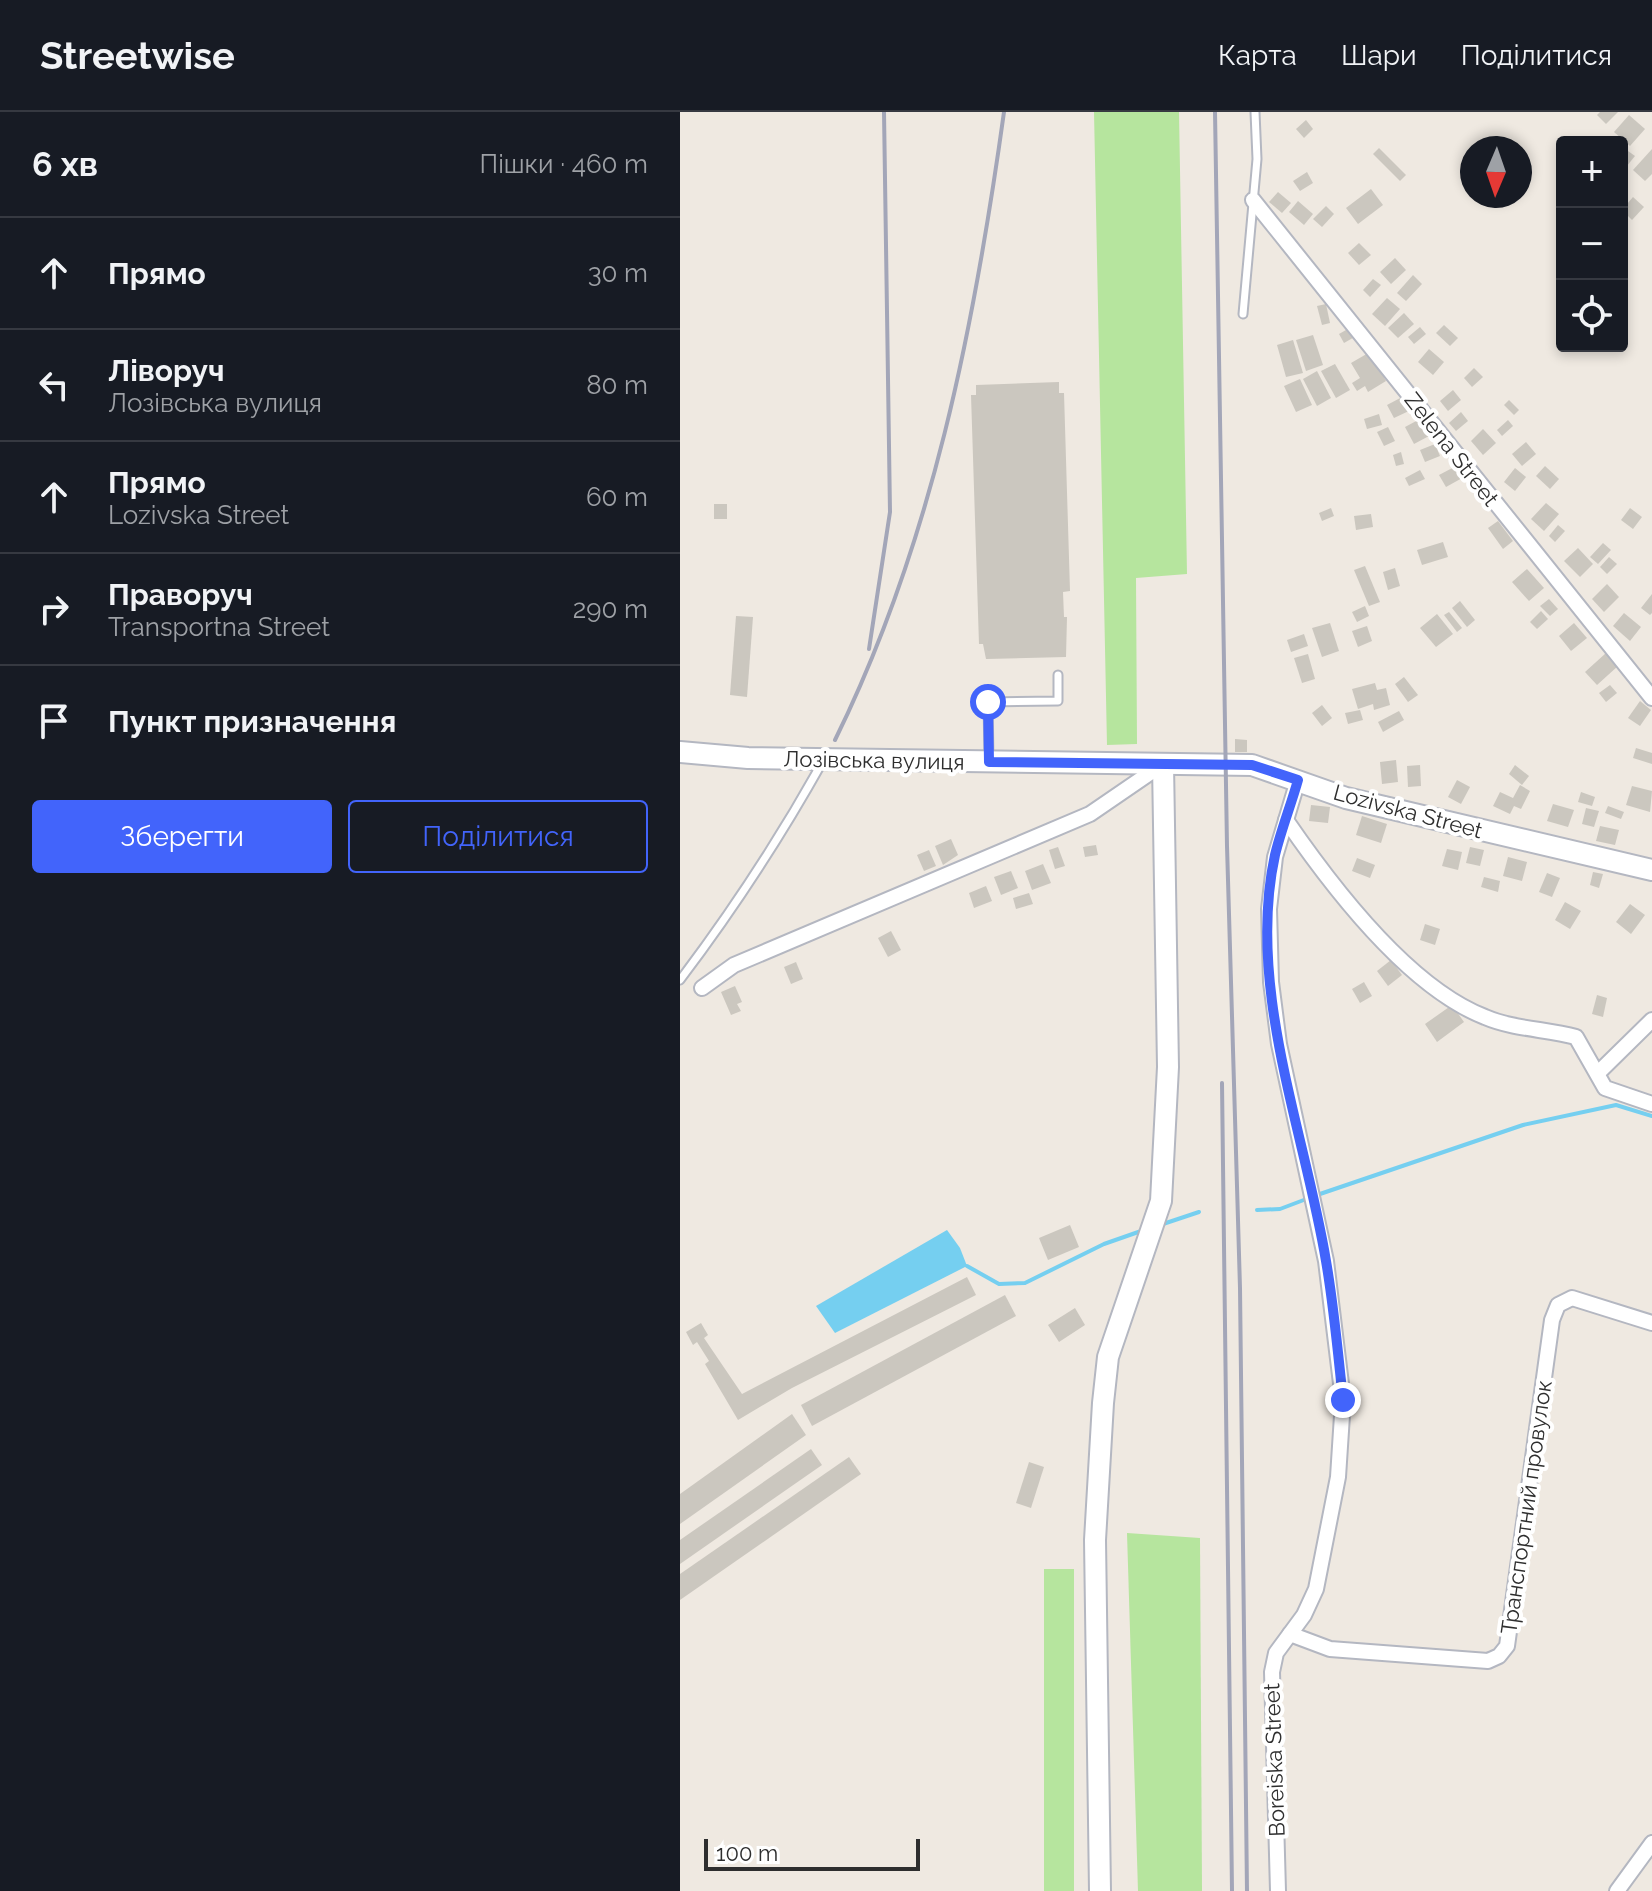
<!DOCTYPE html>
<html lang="uk">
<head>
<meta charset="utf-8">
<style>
  :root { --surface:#171b24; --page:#242831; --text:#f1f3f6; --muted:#9ea1a6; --line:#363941; --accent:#4264fb }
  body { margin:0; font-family:Raleway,sans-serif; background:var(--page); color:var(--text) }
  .controls { position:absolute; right:24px; top:24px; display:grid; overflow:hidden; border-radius:8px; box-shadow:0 4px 12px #0003 }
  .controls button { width:72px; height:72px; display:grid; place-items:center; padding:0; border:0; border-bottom:2px solid var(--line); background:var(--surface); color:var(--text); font:40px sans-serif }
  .compass { position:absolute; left:780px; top:24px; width:72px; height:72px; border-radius:50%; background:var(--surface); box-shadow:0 4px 12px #0003; rotate:182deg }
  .scale { position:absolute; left:24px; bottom:20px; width:216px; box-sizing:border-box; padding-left:8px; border:4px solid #2e2e2e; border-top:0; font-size:22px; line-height:28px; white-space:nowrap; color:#2e2e2e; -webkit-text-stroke:6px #fff; paint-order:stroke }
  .stop { position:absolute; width:24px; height:24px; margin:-18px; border:6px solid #4264fb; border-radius:50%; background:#fff }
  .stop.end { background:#4264fb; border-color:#fff; box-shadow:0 2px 8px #0008 }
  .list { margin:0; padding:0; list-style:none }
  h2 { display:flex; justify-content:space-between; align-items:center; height:104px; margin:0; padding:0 32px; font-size:34px }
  h2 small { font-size:26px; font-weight:400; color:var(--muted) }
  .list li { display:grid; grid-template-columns:52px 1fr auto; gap:24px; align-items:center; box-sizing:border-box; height:112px; padding:0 32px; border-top:2px solid var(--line) }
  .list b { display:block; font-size:30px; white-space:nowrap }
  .list p { margin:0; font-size:26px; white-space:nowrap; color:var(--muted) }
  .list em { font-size:26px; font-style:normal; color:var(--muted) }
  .actions { display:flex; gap:16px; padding:24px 32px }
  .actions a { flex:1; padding:18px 0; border:2px solid var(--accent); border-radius:8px; text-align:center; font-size:28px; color:var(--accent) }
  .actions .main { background:var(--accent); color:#fff }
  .icon { flex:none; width:44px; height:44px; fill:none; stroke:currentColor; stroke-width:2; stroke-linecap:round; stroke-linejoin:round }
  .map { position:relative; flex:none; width:972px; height:1779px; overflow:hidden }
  header { display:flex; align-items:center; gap:48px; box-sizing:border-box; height:112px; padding:0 40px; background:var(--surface); border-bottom:2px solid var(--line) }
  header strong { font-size:38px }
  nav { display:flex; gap:44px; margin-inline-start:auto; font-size:28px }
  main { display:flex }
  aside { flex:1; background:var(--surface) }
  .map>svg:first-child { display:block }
</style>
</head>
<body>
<header>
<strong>Streetwise</strong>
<nav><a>Карта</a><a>Шари</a><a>Поділитися</a></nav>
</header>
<main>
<aside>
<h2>6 хв<small>Пішки · 460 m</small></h2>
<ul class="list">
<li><svg class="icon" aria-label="ahead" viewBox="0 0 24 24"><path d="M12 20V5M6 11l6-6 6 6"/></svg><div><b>Прямо</b></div><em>30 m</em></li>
<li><svg class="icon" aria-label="left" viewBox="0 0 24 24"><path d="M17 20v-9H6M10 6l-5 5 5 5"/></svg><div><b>Ліворуч</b><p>Лозівська вулиця</p></div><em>80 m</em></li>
<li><svg class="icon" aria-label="ahead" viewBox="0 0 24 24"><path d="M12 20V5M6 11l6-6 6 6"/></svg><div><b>Прямо</b><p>Lozivska Street</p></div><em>60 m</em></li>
<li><svg class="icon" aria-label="right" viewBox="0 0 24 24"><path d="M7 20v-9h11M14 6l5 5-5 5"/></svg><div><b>Праворуч</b><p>Transportna Street</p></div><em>290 m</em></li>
<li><svg class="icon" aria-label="arrive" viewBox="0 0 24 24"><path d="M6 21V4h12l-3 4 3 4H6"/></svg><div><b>Пункт призначення</b></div></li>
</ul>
<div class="actions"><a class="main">Зберегти</a><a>Поділитися</a></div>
</aside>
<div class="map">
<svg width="972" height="1779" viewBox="0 0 972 1779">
  <rect width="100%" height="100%" fill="#efe9e1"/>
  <g fill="#b6e59e">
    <path d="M414 0H499L507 462 456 466 457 632 427 633Z"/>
    <path d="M447 1421 520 1426 522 1779H458Z"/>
    <rect x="364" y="1457" width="30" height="322"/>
  </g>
  <path fill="#75cff0" d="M267 1118 280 1136 287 1154 155 1221 136 1194Z"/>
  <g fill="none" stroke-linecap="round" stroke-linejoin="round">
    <g stroke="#75cff0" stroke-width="4">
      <path d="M637 1083 843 1013 936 993 972 1004"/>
      <path d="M577 1098 600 1097 629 1086"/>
      <path d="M480 1113 519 1100"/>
      <path d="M287 1154 319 1172 345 1171 424 1132 464 1118"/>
    </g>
  </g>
  <g fill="#cbc7bf">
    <path d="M920 0H938L926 12 917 3Z"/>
    <path d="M949 3 965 17 950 34 934 20Z"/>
    <path d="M626 8 633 17 624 26 616 17Z"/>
    <path d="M699 36 726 63 720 69 693 42Z"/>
    <path d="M972 37V62L965 69 953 58Z"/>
    <path d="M948 39 955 44 942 60V47Z"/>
    <path d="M627 60 633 71 620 79 613 69Z"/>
    <path d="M691 77 703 93 678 112 666 96Z"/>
    <path d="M598 80 611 91 602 101 589 90Z"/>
    <path d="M953 85 964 95 952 108 942 98Z"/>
    <path d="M618 89 633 102 624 113 609 100Z"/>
    <path d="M646 94 654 102 642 115 633 107Z"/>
    <path d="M679 131 691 143 679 153 668 141Z"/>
    <path d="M715 146 726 158 711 172 700 160Z"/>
    <path d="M733 163 742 172 726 189 717 181Z"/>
    <path d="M693 167 701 173 690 185 683 178Z"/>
    <path d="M707 186 720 197 705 214 692 202Z"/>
    <path d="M646 192 650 211 642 213 637 194Z"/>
    <path d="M724 201 734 212 718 226 708 216Z"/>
    <path d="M764 213 778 226 770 234 756 221Z"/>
    <path d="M673 214 678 223 664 231 659 222Z"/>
    <path d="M740 215 746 222 734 232 728 225Z"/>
    <path d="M633 223 643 253 626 259 616 228Z"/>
    <path d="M613 228 623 261 606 265 597 233Z"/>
    <path d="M749 237 764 250 753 263 738 250Z"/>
    <path d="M690 240 706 269 688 280 685 274 677 279 672 271 680 266 671 251Z"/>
    <path d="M655 252 670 278 656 286 641 259Z"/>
    <path d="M794 256 803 265 792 275 784 266Z"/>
    <path d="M637 259 651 286 637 294 623 267Z"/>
    <path d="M620 267 632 293 616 300 604 274Z"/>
    <path d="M379 270V281H384L390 479 383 480 384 505H387L386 545 306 547 303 532H299L291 283H296V273Z"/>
    <path d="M773 278 781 288 768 299 760 289Z"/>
    <path d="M724 284 731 298 714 306 707 293Z"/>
    <path d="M829 288 839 298 834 303 824 293Z"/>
    <path d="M781 300 788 309 776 319 769 311Z"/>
    <path d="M699 302 702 313 687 317 684 307Z"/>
    <path d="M740 307 749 324 734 332 725 315Z"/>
    <path d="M828 308 833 314 822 324 817 318Z"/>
    <path d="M708 315 715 329 704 334 697 320Z"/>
    <path d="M803 317 816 331 803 343 791 329Z"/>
    <path d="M846 330 856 342 842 354 832 342Z"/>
    <path d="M755 332 760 344 745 350 740 338Z"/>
    <path d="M721 340 724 352 716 354 713 343Z"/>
    <path d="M778 353 784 365 766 375 759 363Z"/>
    <path d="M865 354 879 367 870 377 856 364Z"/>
    <path d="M835 356 846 365 835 379 824 370Z"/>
    <path d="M740 358 745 367 729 374 725 366Z"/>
    <path d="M866 391 879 402 864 419 851 407Z"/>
    <rect x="34" y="392" width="13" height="15"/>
    <path d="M651 396 654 404 642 409 639 401Z"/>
    <path d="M950 396 962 405 953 417 941 408Z"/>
    <path d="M691 402 693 415 676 418 674 404Z"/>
    <path d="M818 409 833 429 823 437 808 416Z"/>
    <path d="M878 413 885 419 875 430 869 424Z"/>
    <path d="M763 430 768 445 742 453 737 438Z"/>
    <path d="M923 431 931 438 918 452 910 445Z"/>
    <path d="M898 436 913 452 900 465 884 449Z"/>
    <path d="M929 445 937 452 927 462 920 455Z"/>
    <path d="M685 454 700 490 689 494 674 458Z"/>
    <path d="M715 456 720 474 708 478 703 460Z"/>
    <path d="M847 457 864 476 849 489 832 470Z"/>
    <path d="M927 472 939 485 924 500 912 487Z"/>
    <path d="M972 482V501L970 503 961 496Z"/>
    <path d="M869 487 878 497 870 504 860 494Z"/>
    <path d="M780 489 795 508 787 515 772 496Z"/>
    <path d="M685 494 689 504 677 510 672 500Z"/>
    <path d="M861 499 868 507 857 517 850 510Z"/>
    <path d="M769 500 782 516 777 520 764 503Z"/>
    <path d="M944 501 961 515 950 529 933 514Z"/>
    <path d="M757 502 773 522 756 535 740 516Z"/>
    <path d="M56 504 73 505 67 585 50 583Z"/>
    <path d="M650 511 659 539 642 545 632 516Z"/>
    <path d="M894 511 907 526 891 539 879 524Z"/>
    <path d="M687 514 692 529 678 535 672 519Z"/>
    <path d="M624 522 628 534 611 540 607 528Z"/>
    <path d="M926 541 938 554 917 573 905 560Z"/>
    <path d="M628 542 635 567 622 571 614 546Z"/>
    <path d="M724 565 738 583 728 590 715 572Z"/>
    <path d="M695 571 697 578 706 576 710 593 694 598 693 592 678 597 672 577Z"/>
    <path d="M930 573 937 581 926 590 919 581Z"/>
    <path d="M960 589 971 598 960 614 948 606Z"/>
    <path d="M642 593 652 606 642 614 632 601Z"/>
    <path d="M680 598 683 608 668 612 665 601Z"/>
    <path d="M719 599 724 608 703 620 698 610Z"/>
    <path d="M555 627 567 628V640H555Z"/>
    <path d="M956 636 972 641V652L953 646Z"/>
    <path d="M716 648 718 670 702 672 700 650Z"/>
    <path d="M740 653 741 674 728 675 727 654Z"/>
    <path d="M835 653 849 664 842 673 829 662Z"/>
    <path d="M777 668 790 675 781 692 768 685Z"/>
    <path d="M840 673 850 679 841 697 834 694 830 702 813 694 820 680 833 686Z"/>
    <path d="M952 674 972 679 970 700 946 693Z"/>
    <path d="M901 680 915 685 912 694 898 690Z"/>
    <path d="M873 692 894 698 888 715 867 709Z"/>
    <path d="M631 693 650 695 648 711 629 709Z"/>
    <path d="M928 694 944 700 941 707 925 701Z"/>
    <path d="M906 696 919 699 914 715 902 712Z"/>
    <path d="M682 704 707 712 701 731 676 723Z"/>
    <path d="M920 714 939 718 935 733 916 729Z"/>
    <path d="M271 727 278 743 263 753 255 734Z"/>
    <path d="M416 733 418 743 405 745 403 735Z"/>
    <path d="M378 735 385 754 375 757 369 738Z"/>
    <path d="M790 735 804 738 800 754 786 751Z"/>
    <path d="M767 737 782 740 778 758 762 754Z"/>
    <path d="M249 738 256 754 244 759 237 743Z"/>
    <path d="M828 745 847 750 842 769 823 764Z"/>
    <path d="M677 746 695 753 690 766 672 759Z"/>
    <path d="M363 752 371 771 352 778 345 759Z"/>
    <path d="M331 759 338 776 321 783 314 765Z"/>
    <path d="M913 760 923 762 919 776 910 773Z"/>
    <path d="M867 761 880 766 872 785 859 780Z"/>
    <path d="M804 765 820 769 818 780 801 775Z"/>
    <path d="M306 774 312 789 294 796 289 781Z"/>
    <path d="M349 781 353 792 336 797 333 786Z"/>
    <path d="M885 790 901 799 890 817 875 808Z"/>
    <path d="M950 792 965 803 951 822 936 810Z"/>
    <path d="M745 812 760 817 755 833 740 828Z"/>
    <path d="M211 819 221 838 208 845 198 826Z"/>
    <path d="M711 848 722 863 708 874 697 859Z"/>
    <path d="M116 850 123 867 111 872 104 855Z"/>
    <path d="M684 870 692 884 680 891 672 877Z"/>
    <path d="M55 874 62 890 57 892 61 899 51 903 41 880Z"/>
    <path d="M917 883 927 886 923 905 912 902Z"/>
    <path d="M772 893 784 910 757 930 745 912Z"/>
    <path d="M390 1113 399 1135 368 1148 359 1126Z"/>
    <path d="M287 1165 296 1183 112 1276 58 1308 25 1252 29 1249 17 1230 13 1233 6 1220 21 1211 28 1223 24 1226 62 1282Z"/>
    <path d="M325 1183 336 1204 132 1314 121 1293Z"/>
    <path d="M395 1196 405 1213 379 1230 368 1213Z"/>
    <path d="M112 1302 126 1323 0 1412V1382Z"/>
    <path d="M131 1337 142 1353 0 1452V1428Z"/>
    <path d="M169 1345 181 1362 0 1488V1462Z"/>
    <path d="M349 1350 364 1355 351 1396 336 1391Z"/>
  </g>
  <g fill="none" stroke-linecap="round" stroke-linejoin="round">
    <g stroke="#b4b7c1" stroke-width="11">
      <g id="lane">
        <path d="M563 202 577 47 575 0"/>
        <path d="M309 647 308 590 378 589V563"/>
        <path d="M0 868C53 798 100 726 143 649"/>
      </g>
    </g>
    <g stroke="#b4b7c1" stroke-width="18">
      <g id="street">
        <path d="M573 88 972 586"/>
        <path d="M606 708C652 775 728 875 805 905 833 917 866 917 896 925L925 976 972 992"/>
        <path d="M22 876 54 853 410 702 483 652"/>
        <path d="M918 961 972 908"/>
        <path d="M610 1522 650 1537 808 1549 819 1544 827 1534 872 1208 878 1193 892 1186 972 1211"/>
        <path d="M598 1779 592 1560 596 1541 624 1503 636 1477 658 1365 663 1288 646 1149 599 932 591 870 589 797 595 745 618 668"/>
        <path d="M937 1779 972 1731"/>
      </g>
    </g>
    <g stroke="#b4b7c1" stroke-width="24">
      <g id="secondary">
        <path d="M0 640 68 646 572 653 666 686 972 758"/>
        <path d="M420 1779 415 1428 423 1291 428 1245 481 1089 488 955 483 652"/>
      </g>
    </g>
    <use href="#lane" stroke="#fff" stroke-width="7"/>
    <use href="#street" stroke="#fff" stroke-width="14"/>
    <use href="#secondary" stroke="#fff" stroke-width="20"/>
    <g stroke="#a3a6b8" stroke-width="4">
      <path d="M535 0 547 734 560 1176 567 1779"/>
      <path d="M189 537 210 400 204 0"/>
      <path d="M155 628C252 431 294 216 324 0"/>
      <path d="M542 971 552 1779"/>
    </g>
  </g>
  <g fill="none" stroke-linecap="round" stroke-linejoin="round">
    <path stroke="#4264fb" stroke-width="10" d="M308 590 309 650 572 653 618 668C611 693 601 718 595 743 566 875 625 1021 646 1149 654 1195 658 1242 663 1288"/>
  </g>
  <g text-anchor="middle" stroke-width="8" stroke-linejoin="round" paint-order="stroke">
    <g font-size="22" fill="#2e2e2e" stroke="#fff">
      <text transform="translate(772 337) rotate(52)" y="8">Zelena Street</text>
      <text transform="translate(194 648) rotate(1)" y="8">Лозівська вулиця</text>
      <text transform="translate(728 699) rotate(15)" y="8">Lozivska Street</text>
      <text transform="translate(846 1395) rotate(-82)" y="8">Транспортний провулок</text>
      <text transform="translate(594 1648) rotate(-92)" y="8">Boreiska Street</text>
    </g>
  </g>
</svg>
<div class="controls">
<button>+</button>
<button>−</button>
<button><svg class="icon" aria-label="locate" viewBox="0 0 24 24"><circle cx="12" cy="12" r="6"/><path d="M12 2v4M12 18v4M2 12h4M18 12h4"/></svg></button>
</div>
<svg class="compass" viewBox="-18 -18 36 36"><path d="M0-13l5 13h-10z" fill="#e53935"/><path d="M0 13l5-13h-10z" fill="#9ea1a6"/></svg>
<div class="scale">100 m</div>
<div class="stop" style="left:308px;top:590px"></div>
<div class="stop end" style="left:663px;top:1288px"></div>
</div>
</main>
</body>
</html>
